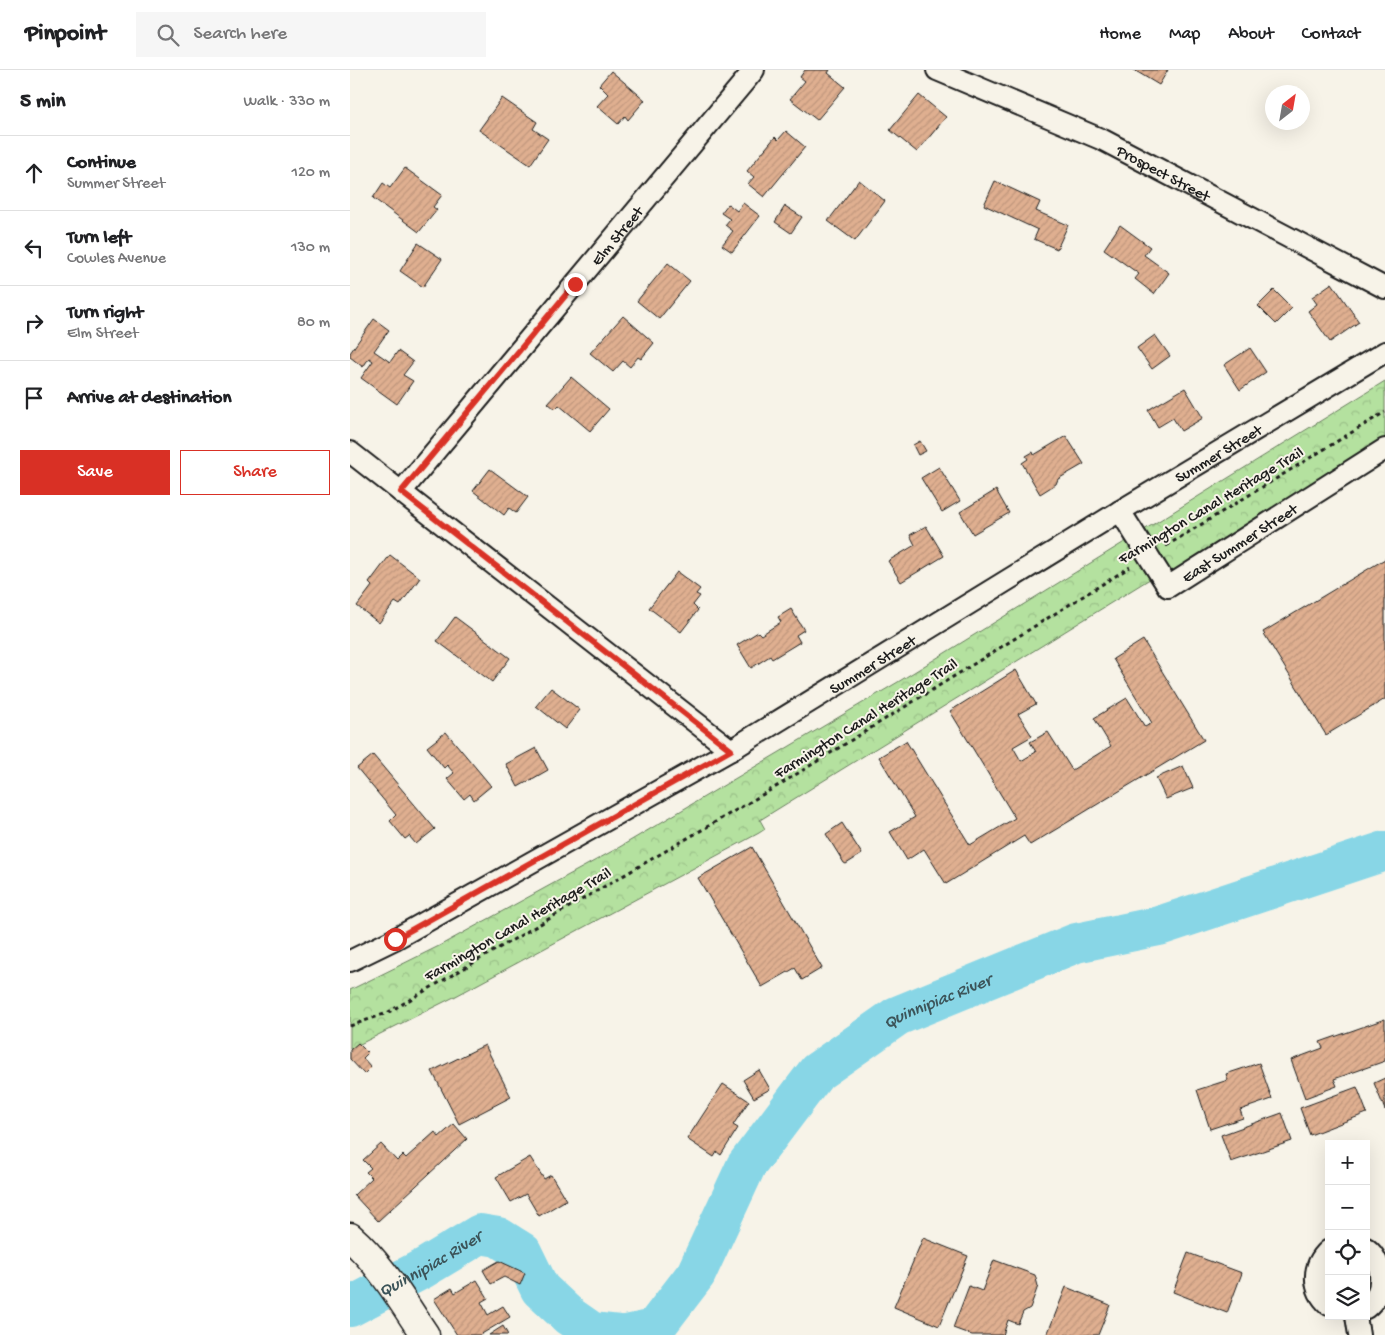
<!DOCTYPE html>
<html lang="en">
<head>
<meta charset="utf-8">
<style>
  :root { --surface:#fff; --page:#f6f6f6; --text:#202124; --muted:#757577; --line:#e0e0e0; --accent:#d93025 }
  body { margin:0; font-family:"Gochi Hand",sans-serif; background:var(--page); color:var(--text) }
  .controls { position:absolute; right:15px; bottom:15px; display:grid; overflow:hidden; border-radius:0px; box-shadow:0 5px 20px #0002 }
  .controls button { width:45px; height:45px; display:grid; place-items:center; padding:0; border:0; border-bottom:1px solid var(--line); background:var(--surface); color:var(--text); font:25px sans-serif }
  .compass { position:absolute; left:915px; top:15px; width:45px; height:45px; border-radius:50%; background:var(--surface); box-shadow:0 5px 20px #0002; rotate:31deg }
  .stop { position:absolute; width:15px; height:15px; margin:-11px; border:4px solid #d93025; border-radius:50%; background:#fff }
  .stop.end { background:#d93025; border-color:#fff; box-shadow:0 1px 5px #0008 }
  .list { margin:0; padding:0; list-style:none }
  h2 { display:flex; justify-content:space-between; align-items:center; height:65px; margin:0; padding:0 20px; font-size:21px }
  h2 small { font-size:16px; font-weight:400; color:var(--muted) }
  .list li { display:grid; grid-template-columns:32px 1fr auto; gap:15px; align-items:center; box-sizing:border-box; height:75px; padding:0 20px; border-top:1px solid var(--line) }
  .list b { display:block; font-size:19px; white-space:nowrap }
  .list p { margin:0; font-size:16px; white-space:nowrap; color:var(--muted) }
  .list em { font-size:16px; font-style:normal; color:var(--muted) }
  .actions { display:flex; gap:10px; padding:15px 20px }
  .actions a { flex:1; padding:11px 0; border:1px solid var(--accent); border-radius:0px; text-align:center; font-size:18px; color:var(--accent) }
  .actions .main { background:var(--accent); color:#fff }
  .icon { flex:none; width:28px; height:28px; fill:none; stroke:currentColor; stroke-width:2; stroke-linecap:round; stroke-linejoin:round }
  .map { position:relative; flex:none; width:1035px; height:1265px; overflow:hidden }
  header { display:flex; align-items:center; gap:30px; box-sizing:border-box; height:70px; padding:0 25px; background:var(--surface); border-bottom:1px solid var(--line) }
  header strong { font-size:24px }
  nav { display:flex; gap:28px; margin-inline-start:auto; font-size:18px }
  .search { width:350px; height:45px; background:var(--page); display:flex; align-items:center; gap:12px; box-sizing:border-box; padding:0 18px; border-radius:0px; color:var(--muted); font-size:19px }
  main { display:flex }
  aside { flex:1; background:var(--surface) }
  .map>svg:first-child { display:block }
</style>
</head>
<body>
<header>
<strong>Pinpoint</strong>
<div class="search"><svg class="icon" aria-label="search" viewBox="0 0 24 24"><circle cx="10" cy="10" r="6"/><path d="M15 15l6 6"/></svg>Search here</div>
<nav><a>Home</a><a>Map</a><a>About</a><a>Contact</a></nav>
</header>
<main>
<aside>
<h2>5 min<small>Walk · 330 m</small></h2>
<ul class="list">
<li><svg class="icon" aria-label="ahead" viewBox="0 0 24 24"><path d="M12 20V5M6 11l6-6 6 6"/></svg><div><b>Continue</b><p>Summer Street</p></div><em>120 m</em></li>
<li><svg class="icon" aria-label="left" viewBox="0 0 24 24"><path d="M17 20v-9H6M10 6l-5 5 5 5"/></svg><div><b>Turn left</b><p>Cowles Avenue</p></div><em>130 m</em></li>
<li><svg class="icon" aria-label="right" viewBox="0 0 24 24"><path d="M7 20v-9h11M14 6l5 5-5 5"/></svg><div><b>Turn right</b><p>Elm Street</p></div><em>80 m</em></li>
<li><svg class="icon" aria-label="arrive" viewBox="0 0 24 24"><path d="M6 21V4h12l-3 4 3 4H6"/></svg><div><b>Arrive at destination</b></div></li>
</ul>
<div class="actions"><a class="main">Save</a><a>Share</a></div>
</aside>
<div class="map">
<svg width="1035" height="1265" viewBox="0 0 1035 1265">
  <defs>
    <pattern id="park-crowns" width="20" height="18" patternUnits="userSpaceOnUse" patternTransform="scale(1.25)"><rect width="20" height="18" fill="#b4e19f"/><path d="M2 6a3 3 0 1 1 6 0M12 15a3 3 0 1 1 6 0" fill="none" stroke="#9ac088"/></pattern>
    <pattern id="building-hatch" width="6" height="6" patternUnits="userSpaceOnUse" patternTransform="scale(1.25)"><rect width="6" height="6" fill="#dfaf90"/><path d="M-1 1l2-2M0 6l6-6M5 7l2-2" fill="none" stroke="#bf967c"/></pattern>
  </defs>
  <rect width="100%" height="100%" fill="#f7f3e8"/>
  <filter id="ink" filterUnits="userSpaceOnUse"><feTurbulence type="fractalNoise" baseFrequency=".02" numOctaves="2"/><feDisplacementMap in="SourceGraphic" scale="10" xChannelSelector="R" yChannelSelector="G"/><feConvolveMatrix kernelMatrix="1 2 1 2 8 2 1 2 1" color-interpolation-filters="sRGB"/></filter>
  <g filter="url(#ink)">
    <path fill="url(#park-crowns)" stroke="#687e5e" d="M1035 311V376L809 516 803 507 410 750 415 759 409 763 104 927 0 979V920L89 876 268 778 548 612Z"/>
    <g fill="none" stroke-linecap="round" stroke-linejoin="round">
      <g stroke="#88d6e6" stroke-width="40">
        <path id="s1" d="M0 1237 74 1198 130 1164 148 1167 172 1182 190 1219 219 1246 242 1262 269 1265"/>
        <path id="s2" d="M276 1265 304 1259 346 1204 396 1096 467 1002 547 946 726 873 809 856 1035 781"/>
      </g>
    </g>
    <g fill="url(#building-hatch)" stroke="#1c1c1c">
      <path d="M455 0H480L478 3 495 17 467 50 440 29 455 11 450 7Z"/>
      <path d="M784 0H818L809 15Z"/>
      <path d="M261 1 295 30 278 50 275 46 268 54 247 36 258 24 249 15Z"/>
      <path d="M569 25 596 47 567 82 540 60Z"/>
      <path d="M152 28 187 52 183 59 198 69 180 95 129 60Z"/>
      <path d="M436 61 455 77 414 127 398 114 404 107 397 101 425 67 428 70Z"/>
      <path d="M55 98 92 125 83 137 87 140 69 162 23 128 33 113 40 118Z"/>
      <path d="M509 110 535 131 505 171 478 151Z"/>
      <path d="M645 111 690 132 686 141 718 155 707 179 684 169 688 160 634 135Z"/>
      <path d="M393 133 410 146 382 182 372 175 383 161 375 155 380 149 371 143 378 134 387 141Z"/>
      <path d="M435 136 452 147 441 163 425 152Z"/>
      <path d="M770 155 800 177 794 185 819 203 804 224 785 209 789 204 754 179Z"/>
      <path d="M68 173 92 189 73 217 50 201Z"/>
      <path d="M318 193 340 211 309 249 287 231Z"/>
      <path d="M982 213 1009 252 980 272 958 241 967 234 962 227Z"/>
      <path d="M924 220 942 238 926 254 908 236Z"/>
      <path d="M273 246 304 273 291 289 288 287 280 297 273 291 263 302 240 283Z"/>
      <path d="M24 249 39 260 24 281 40 292 48 281 63 292 53 305 63 311 47 334 11 308 23 291 19 288 13 297 0 287V283Z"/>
      <path d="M805 265 820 286 802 299 787 278Z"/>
      <path d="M900 278 916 302 890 320 874 295Z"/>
      <path d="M221 307 259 339 240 361 209 335 205 339 198 333Z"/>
      <path d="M835 318 853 348 831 361 823 348 808 357 798 340Z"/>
      <path d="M716 366 734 394 708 409 706 414 690 424 672 393 678 389 676 386 683 382 684 385Z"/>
      <path d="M570 371 576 381 568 385 563 375Z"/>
      <path d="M589 397 610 431 592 442 571 408Z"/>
      <path d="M140 399 178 427 166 443 159 438 154 445 123 421Z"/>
      <path d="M646 420 659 443 623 464 610 442Z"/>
      <path d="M576 456 594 486 551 512 538 491 565 475 560 465Z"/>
      <path d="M40 485 70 508 50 535 45 532 29 553 7 536 22 516 19 513Z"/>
      <path d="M1035 489V629L976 665 913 562Z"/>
      <path d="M327 502 350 519 346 524 350 526 343 535 348 540 331 562 299 538Z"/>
      <path d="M441 539 454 560 446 565 450 572 422 589 420 586 401 598 387 575 408 562 411 565 431 552 428 547Z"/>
      <path d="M105 547 160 588 142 612 87 571Z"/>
      <path d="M793 570 854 670 680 775 674 766 596 814 574 779 557 790 540 762 565 747 529 687 556 671 620 775 665 748 600 641 666 600 686 634 668 644 682 666 663 677 671 691 686 682 680 672 698 662 722 700 761 676 744 648 777 628 795 657 802 653 763 589Z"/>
      <path d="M201 618 230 640 215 659 186 636Z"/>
      <path d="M96 662 141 716 124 730 120 724 114 729 97 709 104 703 97 695 94 698 77 677Z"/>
      <path d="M186 678 198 700 168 717 156 694Z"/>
      <path d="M23 685 85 759 66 774 59 766 55 769 40 751 46 745 7 698Z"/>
      <path d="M833 696 843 718 816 729 806 708Z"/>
      <path d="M492 753 512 784 496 794 494 793 476 764Z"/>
      <path d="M402 777 472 898 452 910 445 898 412 917 348 808Z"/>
      <path d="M1035 949V991L984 1009 987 1016 955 1028 941 990 973 978 970 972Z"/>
      <path d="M8 973 18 983 13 988 21 997 14 1004 0 989V980Z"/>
      <path d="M135 975 161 1027 109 1054 82 1001Z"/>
      <path d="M909 993 922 1029 890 1040 893 1048 860 1059 847 1020 878 1010 876 1004Z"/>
      <path d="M409 1000 420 1019 404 1028 393 1010Z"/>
      <path d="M1035 1008V1040L1024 1013Z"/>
      <path d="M373 1014 399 1031 383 1055 388 1058 371 1085 367 1082 364 1087 337 1069Z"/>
      <path d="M1007 1017 1017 1043 960 1065 950 1038Z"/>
      <path d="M932 1043 942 1071 881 1092 871 1065Z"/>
      <path d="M104 1054 117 1069 28 1151 4 1125 22 1108 16 1102 21 1098 13 1090 31 1074 47 1091 53 1085 56 1088 85 1062 89 1067Z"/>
      <path d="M180 1087 194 1109 201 1105 216 1130 189 1146 176 1124 161 1132 146 1107Z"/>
      <path d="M573 1168 618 1186 589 1256 544 1237Z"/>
      <path d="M838 1183 892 1203 877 1243 823 1222Z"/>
      <path d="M644 1190 685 1205 688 1216 680 1238 673 1242 668 1254 658 1250 653 1265H622L603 1258 619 1216 632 1221Z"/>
      <path d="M149 1191 175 1203 170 1215 154 1207 141 1214 133 1200Z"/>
      <path d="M127 1210 138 1228 131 1232 138 1245 153 1236 160 1247 130 1265H107L84 1229 102 1218 105 1223Z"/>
      <path d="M716 1217 760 1235 748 1265H697Z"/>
      <path d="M153 1256 158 1265H139Z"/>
    </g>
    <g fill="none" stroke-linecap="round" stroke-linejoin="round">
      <g stroke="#1c1c1c" stroke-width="24">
        <g id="minor">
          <path id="s3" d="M587 0 753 70 1035 218"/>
          <path d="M0 382 381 680"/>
          <path id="s4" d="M51 422 404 0"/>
          <path id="s5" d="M770 441 818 517 1035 379"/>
          <path id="s6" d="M0 891 45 869 381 680 770 441 1035 282"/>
          <path d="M1016 1178C1035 1192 1035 1224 1016 1238"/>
          <path d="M979 1180C961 1196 962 1220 979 1235"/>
          <path d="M1006 1246 1009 1265"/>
        </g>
      </g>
      <g stroke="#1c1c1c" stroke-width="31">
        <path id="secondary" d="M0 1167C31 1194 52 1231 75 1265"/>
      </g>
      <g stroke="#1c1c1c" stroke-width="3" stroke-dasharray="4 4" stroke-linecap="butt">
        <path d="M816 476 1035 342"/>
        <path d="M0 956 37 943 429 715 780 497"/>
      </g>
      <use href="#minor" stroke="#f7f3e8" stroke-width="20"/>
      <use href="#secondary" stroke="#f7f3e8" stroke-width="28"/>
    </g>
  </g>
  <g fill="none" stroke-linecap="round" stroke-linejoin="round" filter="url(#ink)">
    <path stroke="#d93025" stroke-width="6" d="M45 869 381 680 51 422 225 214"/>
  </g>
  <g text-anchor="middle" stroke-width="4" stroke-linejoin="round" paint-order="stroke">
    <g font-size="16" fill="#1c1c1c" stroke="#f7f3e8">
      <text dy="6" stroke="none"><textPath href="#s3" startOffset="249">Prospect Street</textPath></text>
      <text dy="6" stroke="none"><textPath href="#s4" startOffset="335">Elm Street</textPath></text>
      <text dy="6" stroke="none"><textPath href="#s6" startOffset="1006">Summer Street</textPath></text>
      <text transform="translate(860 434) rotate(-31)" y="6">Farmington Canal Heritage Trail</text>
      <text dy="6" stroke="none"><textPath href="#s5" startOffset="174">East Summer Street</textPath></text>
      <text dy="6" stroke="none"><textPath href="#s6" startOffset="601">Summer Street</textPath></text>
      <text transform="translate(515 647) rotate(-32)" y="6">Farmington Canal Heritage Trail</text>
      <text transform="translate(167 853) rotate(-30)" y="6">Farmington Canal Heritage Trail</text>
    </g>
    <g font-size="18" font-style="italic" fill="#3c5459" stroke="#f7f3e8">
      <text dy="6" stroke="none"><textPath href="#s2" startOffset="475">Quinnipiac River</textPath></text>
      <text dy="6" stroke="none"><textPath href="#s1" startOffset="91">Quinnipiac River</textPath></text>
    </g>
  </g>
</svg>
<div class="controls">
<button>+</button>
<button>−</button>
<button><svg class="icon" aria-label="locate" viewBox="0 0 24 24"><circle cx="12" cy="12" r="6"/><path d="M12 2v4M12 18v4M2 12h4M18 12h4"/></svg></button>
<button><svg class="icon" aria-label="layers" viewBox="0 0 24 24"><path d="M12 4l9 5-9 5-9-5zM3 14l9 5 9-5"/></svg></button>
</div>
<svg class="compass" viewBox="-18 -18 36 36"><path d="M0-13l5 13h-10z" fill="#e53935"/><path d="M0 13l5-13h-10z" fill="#757577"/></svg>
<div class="stop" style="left:45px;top:869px"></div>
<div class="stop end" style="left:225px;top:214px"></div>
</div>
</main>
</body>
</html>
